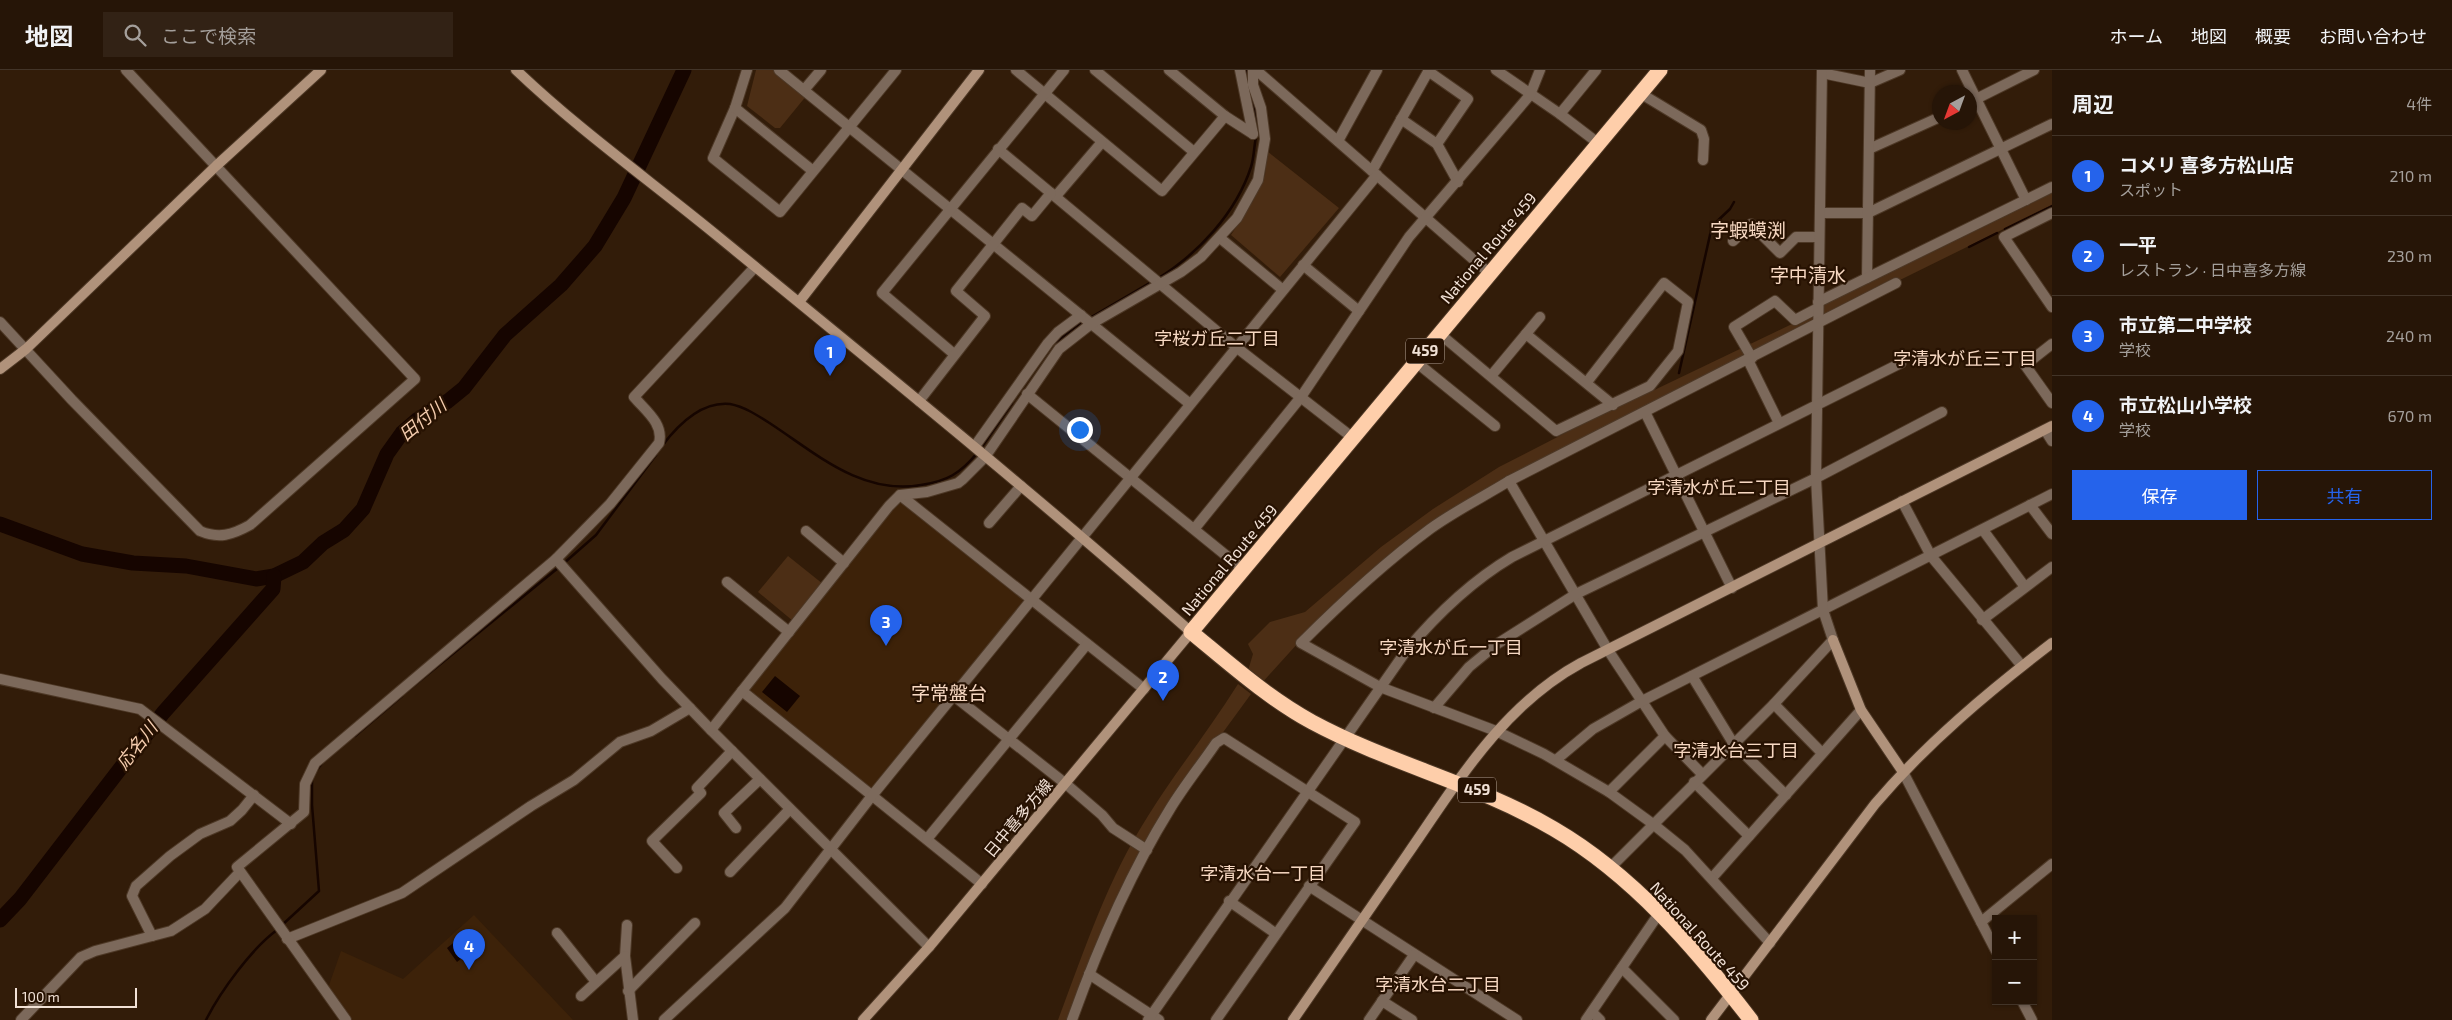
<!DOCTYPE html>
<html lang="ja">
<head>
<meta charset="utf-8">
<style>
  :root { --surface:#261507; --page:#322215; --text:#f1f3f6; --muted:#a49f9b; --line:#423428; --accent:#2563eb }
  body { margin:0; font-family:"Exo 2","Noto Sans JP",sans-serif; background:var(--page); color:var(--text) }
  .controls { position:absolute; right:15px; bottom:15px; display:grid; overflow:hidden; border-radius:0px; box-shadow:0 1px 4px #0004 }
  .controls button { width:45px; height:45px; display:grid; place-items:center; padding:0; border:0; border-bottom:1px solid var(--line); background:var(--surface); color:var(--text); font:25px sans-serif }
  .compass { position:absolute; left:1932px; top:15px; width:45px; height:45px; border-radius:50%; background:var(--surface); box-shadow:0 1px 4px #0004; rotate:221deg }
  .scale { position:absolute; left:15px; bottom:12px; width:122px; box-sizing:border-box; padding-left:5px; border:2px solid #f1e1d6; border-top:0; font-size:14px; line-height:18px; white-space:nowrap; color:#f1e1d6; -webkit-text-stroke:4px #271202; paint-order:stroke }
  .you { position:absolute; left:1079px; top:359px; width:18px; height:18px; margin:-12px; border:4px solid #fff; border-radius:50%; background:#1a73e8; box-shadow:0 0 0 8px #1a73e833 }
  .badge { display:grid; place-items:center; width:32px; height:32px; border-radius:50%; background:var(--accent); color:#fff; font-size:16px; font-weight:700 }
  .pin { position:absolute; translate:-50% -41px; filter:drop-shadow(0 1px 2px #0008) }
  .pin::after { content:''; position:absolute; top:26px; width:18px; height:15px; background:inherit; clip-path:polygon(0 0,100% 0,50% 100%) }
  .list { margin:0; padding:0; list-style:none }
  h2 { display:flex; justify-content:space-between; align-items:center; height:65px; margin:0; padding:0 20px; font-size:21px }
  h2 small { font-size:16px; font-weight:400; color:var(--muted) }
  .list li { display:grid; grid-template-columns:32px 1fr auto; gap:15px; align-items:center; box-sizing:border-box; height:80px; padding:0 20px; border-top:1px solid var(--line) }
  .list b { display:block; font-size:19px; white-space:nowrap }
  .list p { margin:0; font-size:16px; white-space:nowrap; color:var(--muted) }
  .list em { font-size:16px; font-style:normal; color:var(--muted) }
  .actions { display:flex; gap:10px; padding:15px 20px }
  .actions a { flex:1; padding:11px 0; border:1px solid var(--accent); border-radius:0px; text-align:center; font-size:18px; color:var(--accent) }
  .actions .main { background:var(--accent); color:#fff }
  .icon { flex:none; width:28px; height:28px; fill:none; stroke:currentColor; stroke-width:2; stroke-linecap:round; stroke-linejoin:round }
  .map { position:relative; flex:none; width:2052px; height:950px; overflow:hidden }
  header { display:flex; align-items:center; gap:30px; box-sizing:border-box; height:70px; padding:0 25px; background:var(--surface); border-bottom:1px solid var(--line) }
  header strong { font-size:24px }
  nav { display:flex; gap:28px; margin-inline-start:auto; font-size:18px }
  .search { width:350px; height:45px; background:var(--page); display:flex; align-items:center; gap:12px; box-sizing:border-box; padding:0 18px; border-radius:0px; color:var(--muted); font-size:19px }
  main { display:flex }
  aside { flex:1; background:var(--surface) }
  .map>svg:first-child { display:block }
</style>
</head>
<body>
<header>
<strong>地図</strong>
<div class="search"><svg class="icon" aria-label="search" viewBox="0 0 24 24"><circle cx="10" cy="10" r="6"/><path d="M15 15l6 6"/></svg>ここで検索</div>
<nav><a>ホーム</a><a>地図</a><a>概要</a><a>お問い合わせ</a></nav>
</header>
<main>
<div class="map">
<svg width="2052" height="950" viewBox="0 0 2052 950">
  <rect width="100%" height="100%" fill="#321c09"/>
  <g fill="#3d2209">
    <path d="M904 431 1022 526 1023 535 876 719 868 718 749 623V617L898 432Z"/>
    <path d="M474 845 573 950H350L327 921 341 881 403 909Z"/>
  </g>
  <g fill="#4c2e15">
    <path d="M756 0H774L807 25 780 58H775L747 36Z"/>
    <path d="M1267 81 1339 138 1280 207 1231 165 1253 131 1265 105Z"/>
    <path d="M2052 121V135L1825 247 1823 245 1824 234Z"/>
    <path d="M1815 243V251L1471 432 1318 551 1260 615 1247 604 1253 584 1248 574 1270 552 1305 542 1381 477 1433 439 1499 397 1575 358Z"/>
    <path d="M788 486 823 514 793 551 758 522Z"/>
    <path d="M1238 614 1251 624 1178 724 1068 950H1058C1084 881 1108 808 1148 746 1176 701 1210 659 1238 614Z"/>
  </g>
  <g fill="#160500">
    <path d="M775 606 800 626 787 642 762 622Z"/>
    <path d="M471 859 481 873 457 892 447 878Z"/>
  </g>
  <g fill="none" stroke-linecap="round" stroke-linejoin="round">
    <g stroke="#160500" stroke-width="2.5">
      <path d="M1246 0 1249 12"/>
      <path d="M1251 25 1257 50 1256 59"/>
      <path d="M2005 159 2052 136"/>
      <path d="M1969 177 1997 163"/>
      <path d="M1157 209C1198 184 1236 143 1251 97 1254 88 1254 76 1256 67"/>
      <path d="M1088 249 1153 211"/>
      <path d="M1056 272 1083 251"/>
      <path d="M1679 303 1712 156 1730 139 1734 132"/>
      <path d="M662 376C677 356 701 331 730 334 746 337 760 347 774 356 819 386 863 425 921 415 947 411 960 404 978 382"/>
      <path d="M981 378 1012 333"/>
      <path d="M563 494 596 465 656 385"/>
      <path d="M406 622 558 498"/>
      <path d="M355 666 402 626"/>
      <path d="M316 701 323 692"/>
      <path d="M281 856 319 821 312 735V708"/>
      <path d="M206 950C220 922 252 878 277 860"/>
    </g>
    <g stroke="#160500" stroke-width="15">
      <path d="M0 454 82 484 133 493 186 496 256 509 274 506 303 492 323 473 344 460 363 439 387 384 402 363 417 350 448 331 464 318 505 265 561 215 595 176 624 128 684 0"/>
      <path d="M0 850 20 829 163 643 273 519 274 506"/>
    </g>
    <g stroke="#4d3826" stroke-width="12">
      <g id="street">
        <path d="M747 0 735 38 713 88 780 142 896 0"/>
        <path d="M779 0 1190 334"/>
        <path d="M1016 0 1162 121 1225 46"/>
        <path d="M1095 0 1194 82"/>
        <path d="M1169 0 1225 46 1253 64"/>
        <path d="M1240 0 1253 64"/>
        <path d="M1256 0 1489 203"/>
        <path d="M1496 0 1560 44 1598 73"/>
        <path d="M1962 0 2026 130"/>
        <path d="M1428 1 1468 29 1437 74"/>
        <path d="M1822 3 1870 13 1900 0"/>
        <path d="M804 20 821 0"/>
        <path d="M1640 23 1701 60 1704 69 1703 90"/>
        <path d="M1970 32 2034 0"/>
        <path d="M735 38 813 101"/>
        <path d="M1560 44 1596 0"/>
        <path d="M1401 49 1437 74 1458 112"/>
        <path d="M1338 71 1377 0"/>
        <path d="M998 79 1236 277 1353 368"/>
        <path d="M1869 79 1940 47"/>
        <path d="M1372 101 1429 0"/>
        <path d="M1056 126 1102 72"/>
        <path d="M1820 143H1868L2052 54"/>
        <path d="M2052 143 2004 167 2052 237"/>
        <path d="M1220 168 1283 220"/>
        <path d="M1733 171 1751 154 1780 183 1796 167H1819"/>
        <path d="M1303 195 1359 241"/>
        <path d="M1867 208 1870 0"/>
        <path d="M1818 232 2052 117"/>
        <path d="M0 252 72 330 200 461C219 469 232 465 250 455L415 309 126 0"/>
        <path d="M1440 264 1556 361 1650 316 1678 281 1688 232 1664 213 1587 312"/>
        <path d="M1526 264 1613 335"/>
        <path d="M2052 274 2025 295 2052 333"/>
        <path d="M954 284 882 223 1064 0"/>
        <path d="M1752 288 1734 257 1775 231 1795 250 1818 238"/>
        <path d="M1748 290 1779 353"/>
        <path d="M1416 292 1495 356"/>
        <path d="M1491 306 1540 247"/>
        <path d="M1027 324 1244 500"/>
        <path d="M919 331 985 246 956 221 1022 138 1032 146 1051 123"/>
        <path d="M1645 342 1732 518"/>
        <path d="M2045 360 2052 371"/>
        <path d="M975 376 1048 273 1058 262 1081 245"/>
        <path d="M1509 411 1608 580 1665 666 1609 722"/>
        <path d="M900 425 1144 619"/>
        <path d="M1902 431 1931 486 2022 596"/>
        <path d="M2030 435 2052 464"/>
        <path d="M989 453 1021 416"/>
        <path d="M1195 458 1301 327 1409 167 1530 25 1540 0"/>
        <path d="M1983 460 2025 517"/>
        <path d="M806 461 844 493"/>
        <path d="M556 489 662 609 711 660 929 877"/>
        <path d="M727 512 789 562"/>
        <path d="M1982 550 2052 497"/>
        <path d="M1692 606 1733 673 1786 725"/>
        <path d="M0 609 140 639 291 754"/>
        <path d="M742 621 982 814"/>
        <path d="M954 626 1066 714 1102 745 1113 758 1147 780"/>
        <path d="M1774 634 1822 683"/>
        <path d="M1434 638 1469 597 1497 574 1576 524 1816 408 1942 342"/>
        <path d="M711 660 889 436 900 425 927 422 958 413 963 409 985 387 1059 279 1091 254 1181 202 1201 187 1237 148 1258 110 1265 69 1261 38 1253 15V0"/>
        <path d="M1665 666 1702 704"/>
        <path d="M1556 690 1593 659 1642 631 2052 424"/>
        <path d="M1903 702 1996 881"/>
        <path d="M1694 712 1749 766"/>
        <path d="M736 758 724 743 760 709"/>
        <path d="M927 769 1087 574"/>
        <path d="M677 798 652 771 701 723 697 718 732 681"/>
        <path d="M1610 798 1774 634 1833 570 1823 540 1816 408 1822 0"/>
        <path d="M730 802 790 739"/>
        <path d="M1712 808 1861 640"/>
        <path d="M1309 816 1517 950"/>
        <path d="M1229 831 1275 863"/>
        <path d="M1981 852 2052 794"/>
        <path d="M627 855 625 886 633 950"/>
        <path d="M557 863 596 912"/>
        <path d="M152 866 132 826 136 816 170 786 200 764 230 751 242 740 254 725"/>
        <path d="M287 869 402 823 531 736 574 710 620 672 651 661 690 638"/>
        <path d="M1770 873 1685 780 1653 754 1609 722 1544 684 1496 661 1380 617 1301 573C1341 533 1384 493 1430 459 1455 441 1483 427 1509 411L1896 213"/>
        <path d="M1622 898 1674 950"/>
        <path d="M1089 904 1159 950"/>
        <path d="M628 921 695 853"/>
        <path d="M581 926 625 886"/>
        <path d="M1382 931 1412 950"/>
        <path d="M2022 931 2032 950"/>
        <path d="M1592 942 1600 950"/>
        <path d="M21 950 81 887 95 881 171 861 205 839 240 802"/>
        <path d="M346 950 237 797 304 742 305 714 315 693 556 489 610 434 659 373C664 354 646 341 634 327L755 197"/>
        <path d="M664 950 785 838 871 727 1377 105"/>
        <path d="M1072 950C1097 880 1131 802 1170 739 1184 716 1201 695 1216 673L1224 668 1355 752 1216 950"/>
        <path d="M1148 950 1406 581C1437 544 1470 512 1512 487L1901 293"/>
        <path d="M1369 950 1414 885"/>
        <path d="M1586 950 1660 842"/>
      </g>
    </g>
    <g stroke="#4d3826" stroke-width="12">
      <g id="secondary">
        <path d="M516 0C580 61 652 112 720 168 879 298 1038 427 1191 562L929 877 863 950"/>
        <path d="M799 232 979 0"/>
        <path d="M0 299 26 279 216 96 321 0"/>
        <path d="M1833 570 1861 640 1903 702"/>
        <path d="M1293 950C1331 895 1369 840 1407 785 1457 713 1502 636 1581 593L2052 356"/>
        <path d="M1711 950 1875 734C1927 673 1988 622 2052 573"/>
      </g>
    </g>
    <g stroke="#4d3826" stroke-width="17">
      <path id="highway" d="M1660 0 1191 562C1230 594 1268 628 1312 652 1390 694 1478 714 1554 759 1633 805 1696 879 1751 950"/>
    </g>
    <use href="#street" stroke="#7c695b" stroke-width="10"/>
    <use href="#secondary" stroke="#b0927b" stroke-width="10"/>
    <use href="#highway" stroke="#feceaa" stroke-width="15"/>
  </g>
  <g text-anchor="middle" stroke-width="4.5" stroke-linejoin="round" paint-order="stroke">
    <g fill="#271202" stroke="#b4a396" stroke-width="1">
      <rect x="1406" y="268.5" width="38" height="25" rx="4"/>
      <rect x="1458" y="707.5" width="38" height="25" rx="4"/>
    </g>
    <g font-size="15" font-weight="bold" fill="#f1e1d6">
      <text x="1425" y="286">459</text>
      <text x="1477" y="725">459</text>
    </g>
    <g font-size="16" fill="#f1e1d6" stroke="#271202">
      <text transform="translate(1488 178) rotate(-50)" y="6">National Route 459</text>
      <text transform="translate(1229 490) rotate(-50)" y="6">National Route 459</text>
      <text transform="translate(1018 748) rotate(-50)" y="6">日中喜多方線</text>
      <text transform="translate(1700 866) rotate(48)" y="6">National Route 459</text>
    </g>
    <g font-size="18" fill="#f7d8c2" stroke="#271202">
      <text x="1217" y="275">字桜ガ丘二丁目</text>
      <text x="1965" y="295">字清水が丘三丁目</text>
      <text x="1719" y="424">字清水が丘二丁目</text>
      <text x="1451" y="584">字清水が丘一丁目</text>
      <text x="1736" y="687">字清水台三丁目</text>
      <text x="1263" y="810">字清水台一丁目</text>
      <text x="1438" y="921">字清水台二丁目</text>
    </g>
    <g font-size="18" font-style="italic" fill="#f5cdaf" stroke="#271202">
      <text transform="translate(423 350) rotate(-39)" y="6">田付川</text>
      <text transform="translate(137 676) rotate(-52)" y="6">応名川</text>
    </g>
    <g font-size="19" fill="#f7d8c2" stroke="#271202">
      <text x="1748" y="167">字蝦蟆渕</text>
      <text x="1808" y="212">字中清水</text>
      <text x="949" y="630">字常盤台</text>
    </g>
  </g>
</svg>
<div class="controls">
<button>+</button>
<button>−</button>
</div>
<svg class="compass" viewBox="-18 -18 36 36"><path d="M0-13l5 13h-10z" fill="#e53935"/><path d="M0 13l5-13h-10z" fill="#a49f9b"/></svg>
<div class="scale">100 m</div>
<div class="you"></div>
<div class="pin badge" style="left:830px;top:306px">1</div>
<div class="pin badge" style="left:1163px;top:631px">2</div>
<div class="pin badge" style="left:886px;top:576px">3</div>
<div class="pin badge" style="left:469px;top:900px">4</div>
</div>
<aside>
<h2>周辺<small>4件</small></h2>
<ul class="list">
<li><span class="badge">1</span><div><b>コメリ 喜多方松山店</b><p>スポット</p></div><em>210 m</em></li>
<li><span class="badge">2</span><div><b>一平</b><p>レストラン · 日中喜多方線</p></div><em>230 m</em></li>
<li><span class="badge">3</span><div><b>市立第二中学校</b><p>学校</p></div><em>240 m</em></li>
<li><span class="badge">4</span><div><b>市立松山小学校</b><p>学校</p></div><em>670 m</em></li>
</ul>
<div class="actions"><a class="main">保存</a><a>共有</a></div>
</aside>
</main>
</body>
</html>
